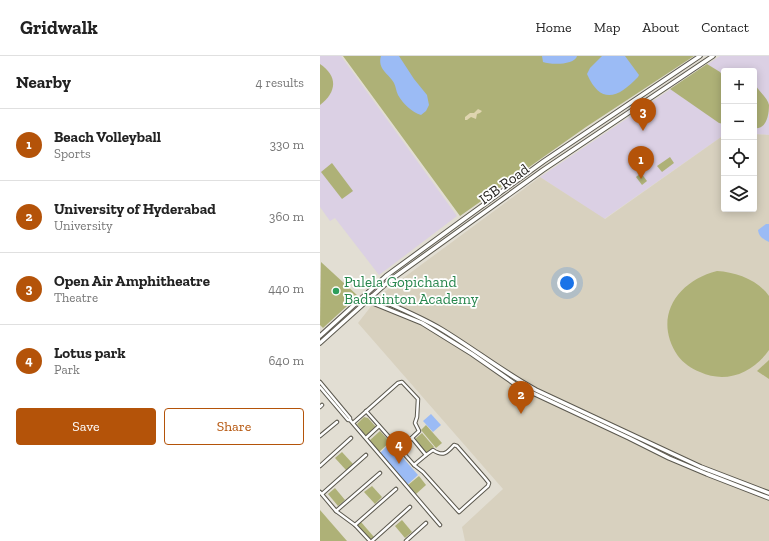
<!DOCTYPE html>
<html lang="en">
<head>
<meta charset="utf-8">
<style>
  :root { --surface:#fff; --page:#f6f6f6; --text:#222; --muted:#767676; --line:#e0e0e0; --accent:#b45309 }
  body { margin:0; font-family:"Zilla Slab",serif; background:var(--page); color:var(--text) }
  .controls { position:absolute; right:12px; top:12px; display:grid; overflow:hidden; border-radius:4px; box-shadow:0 2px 10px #0003 }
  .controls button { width:36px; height:36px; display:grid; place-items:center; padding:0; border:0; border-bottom:1px solid var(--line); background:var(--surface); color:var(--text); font:20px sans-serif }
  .you { position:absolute; left:247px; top:227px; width:14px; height:14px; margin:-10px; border:3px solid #fff; border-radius:50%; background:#1a73e8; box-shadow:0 0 0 6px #1a73e833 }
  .badge { display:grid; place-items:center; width:26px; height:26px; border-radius:50%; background:var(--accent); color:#fff; font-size:13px; font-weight:700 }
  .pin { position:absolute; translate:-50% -33px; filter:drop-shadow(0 1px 2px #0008) }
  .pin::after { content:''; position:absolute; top:21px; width:14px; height:12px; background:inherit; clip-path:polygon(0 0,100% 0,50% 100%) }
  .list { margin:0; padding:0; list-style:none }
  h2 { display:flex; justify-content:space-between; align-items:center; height:52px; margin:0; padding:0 16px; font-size:17px }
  h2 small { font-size:13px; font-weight:400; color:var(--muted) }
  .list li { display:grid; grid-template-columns:26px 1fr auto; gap:12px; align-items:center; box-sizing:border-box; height:72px; padding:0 16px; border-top:1px solid var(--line) }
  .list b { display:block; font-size:15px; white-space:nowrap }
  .list p { margin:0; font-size:13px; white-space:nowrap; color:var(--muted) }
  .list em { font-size:13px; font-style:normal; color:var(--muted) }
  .actions { display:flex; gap:8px; padding:12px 16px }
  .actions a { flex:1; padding:9px 0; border:1px solid var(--accent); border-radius:4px; text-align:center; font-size:14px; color:var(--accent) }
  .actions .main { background:var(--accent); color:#fff }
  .icon { flex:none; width:22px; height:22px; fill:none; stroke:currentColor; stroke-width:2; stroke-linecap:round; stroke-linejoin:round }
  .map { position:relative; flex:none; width:449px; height:485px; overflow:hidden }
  header { display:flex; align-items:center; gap:24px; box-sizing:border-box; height:56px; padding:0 20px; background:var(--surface); border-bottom:1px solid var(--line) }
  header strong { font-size:19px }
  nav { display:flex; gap:22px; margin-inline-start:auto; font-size:14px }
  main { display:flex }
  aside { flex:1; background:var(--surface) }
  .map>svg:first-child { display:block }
</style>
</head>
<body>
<header>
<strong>Gridwalk</strong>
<nav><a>Home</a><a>Map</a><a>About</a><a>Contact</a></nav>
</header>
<main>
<aside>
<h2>Nearby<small>4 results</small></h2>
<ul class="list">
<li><span class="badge">1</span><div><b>Beach Volleyball</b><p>Sports</p></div><em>330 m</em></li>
<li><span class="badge">2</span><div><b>University of Hyderabad</b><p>University</p></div><em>360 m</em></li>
<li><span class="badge">3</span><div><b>Open Air Amphitheatre</b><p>Theatre</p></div><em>440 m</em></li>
<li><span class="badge">4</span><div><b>Lotus park</b><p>Park</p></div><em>640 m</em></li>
</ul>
<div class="actions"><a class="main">Save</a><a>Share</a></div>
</aside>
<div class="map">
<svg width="449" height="485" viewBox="0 0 449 485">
  <rect width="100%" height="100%" fill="#e2ded3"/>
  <g fill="#dbd0e4">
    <path d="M0 0H21L137 160 59 219 15 162 10 165 0 151Z"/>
    <path d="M400 0H449V79L434 78V15H404V79L284 163 220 121Z"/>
  </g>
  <path fill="#d8d1bf" d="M434 78 449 79V485H145L142 471 183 433 38 267 59 240 220 121 285 163 404 79V153H434Z"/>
  <g fill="#aeb177">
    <path d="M23 0H374L266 71 140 160Z"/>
    <path d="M0 8C18 20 17 36 0 49Z"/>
    <path d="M387 8 400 16 404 22V68L399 67 350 33Z"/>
    <path d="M434 30H436C440 36 448 43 449 49 449 60 446 74 434 72Z"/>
    <path d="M350 101 354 107 342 116 337 110Z"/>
    <path d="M12 107 33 135 22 143 1 116Z"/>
    <path d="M321 117 327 125 322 129 316 121Z"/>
    <path d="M1 206 38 240 3 272 0 269Z"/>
    <path d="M397 215C416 216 438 224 449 240V294C433 317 406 328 380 316 372 313 363 307 358 300 332 262 357 225 397 215Z"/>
    <path d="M449 304V323L437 315Z"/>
    <path d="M44 361 48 362 56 371 46 380 37 368Z"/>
    <path d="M106 369 122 387 116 392 101 374Z"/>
    <path d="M60 375 70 386 59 396 49 385Z"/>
    <path d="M102 377 114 391 106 399 94 384Z"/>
    <path d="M22 396 33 408 26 414 15 402Z"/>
    <path d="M99 420 106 429 96 438 88 429Z"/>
    <path d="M52 430 62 441 55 448 44 436Z"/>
    <path d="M15 432 25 444 18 450 8 438Z"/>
    <path d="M0 454 27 485H0Z"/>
    <path d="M82 464 92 476 85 482 75 470Z"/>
    <path d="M41 466 54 481 50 484 37 470Z"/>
  </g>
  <path fill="#dfd5b0" d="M158 53 162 55 160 57 157 58 156 63 151 61 147 64H145V61L150 57H154Z"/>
  <g fill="#9bbbf5">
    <path d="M61 0H79L94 23 107 39 109 49 106 55 101 59C92 56 83 48 78 39 76 35 76 31 74 27 69 18 57 13 61 0Z"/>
    <path d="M222 0H257C255 9 231 9 223 6Z"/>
    <path d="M282 0H305L319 19 318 21C299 41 281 50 267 18L270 12Z"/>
    <path d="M446 168H449V186C443 183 439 181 438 174Z"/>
    <path d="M111 358 121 369 113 376 103 365Z"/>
    <path d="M70 387 98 419 87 429 60 397Z"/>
  </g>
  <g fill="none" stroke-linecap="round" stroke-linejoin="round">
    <g stroke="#5b584e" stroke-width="4.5">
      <g id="street">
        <path d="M0 326 30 362V364"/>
        <path d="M0 331 28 364H30L120 469"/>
        <path d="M0 351 2 349"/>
        <path d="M46 355 94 409 103 416 139 456 168 430 169 427 165 422 137 390 134 389C127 397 123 401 113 394L106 399 92 382"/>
        <path d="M33 367 78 327 82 326 98 343 97 361 95 367 99 375 80 393"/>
        <path d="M0 380 17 366"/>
        <path d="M46 382 59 370"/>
        <path d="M94 409 106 399"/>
        <path d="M0 410 31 382"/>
        <path d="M0 436 16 455 35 469 50 485"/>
        <path d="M2 438 46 399"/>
        <path d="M16 455 60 417"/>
        <path d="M35 469 76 433"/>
        <path d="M52 485 90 451"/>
        <path d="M86 485 106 467"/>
      </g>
    </g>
    <g stroke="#5b584e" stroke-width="5.5">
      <g id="secondary">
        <path d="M52 240C76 251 99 260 121 273 154 293 183 316 216 334L381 411 449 437"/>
        <path d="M48 245 102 267 152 298 198 330 309 382 349 402 387 418 449 442"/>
        <path d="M0 280 66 220 144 163 224 105 380 0"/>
        <path d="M0 287 69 225 223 114 393 0"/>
      </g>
    </g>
    <use href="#street" stroke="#fff" stroke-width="2.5"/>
    <use href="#secondary" stroke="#fff" stroke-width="3.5"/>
  </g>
  <circle fill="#2e9e5b" stroke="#fff" stroke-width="1.5" cx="16" cy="235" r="4"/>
  <g text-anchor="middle" stroke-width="3.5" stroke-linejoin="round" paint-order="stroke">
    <g font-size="15" fill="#1f1d19" stroke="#fff">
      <text transform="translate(184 128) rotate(-36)" y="5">ISB Road</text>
    </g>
    <g font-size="15" fill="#27864d" stroke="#fff" text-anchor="start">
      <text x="24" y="231">Pulela Gopichand<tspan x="24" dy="17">Badminton Academy</tspan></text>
    </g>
  </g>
</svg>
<div class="controls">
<button>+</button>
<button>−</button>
<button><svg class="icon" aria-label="locate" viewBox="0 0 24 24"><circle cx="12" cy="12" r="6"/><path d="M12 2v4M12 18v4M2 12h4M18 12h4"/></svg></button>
<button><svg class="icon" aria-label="layers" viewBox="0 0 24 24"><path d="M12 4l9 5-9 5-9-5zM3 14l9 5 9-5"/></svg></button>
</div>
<div class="you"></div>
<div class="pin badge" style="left:321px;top:123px">1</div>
<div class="pin badge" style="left:201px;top:358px">2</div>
<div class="pin badge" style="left:323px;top:75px">3</div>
<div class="pin badge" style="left:79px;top:408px">4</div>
</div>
</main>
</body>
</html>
